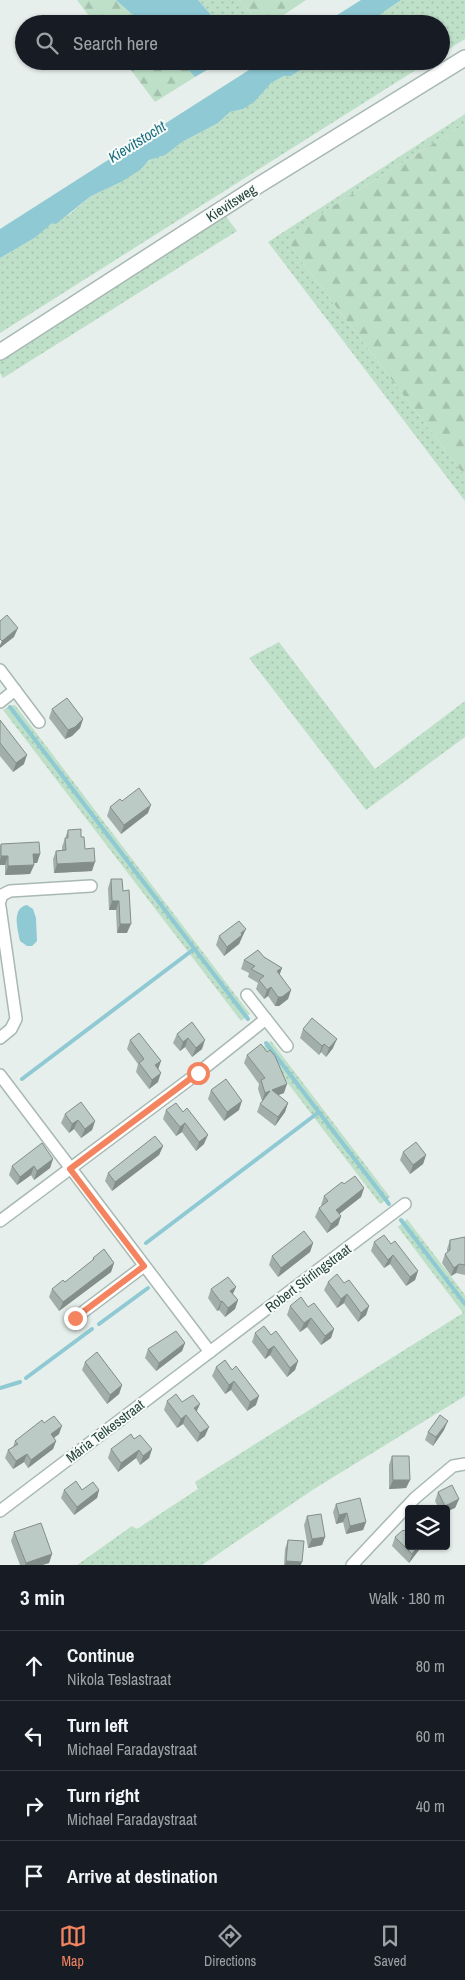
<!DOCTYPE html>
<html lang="en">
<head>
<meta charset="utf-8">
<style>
  :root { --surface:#171b24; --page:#242831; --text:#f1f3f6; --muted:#9ea1a6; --line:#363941; --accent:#f4845f }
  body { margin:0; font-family:"Archivo Narrow",sans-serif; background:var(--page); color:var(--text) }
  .controls { position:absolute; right:15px; bottom:15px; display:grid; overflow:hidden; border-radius:5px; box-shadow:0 1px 4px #0004 }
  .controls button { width:45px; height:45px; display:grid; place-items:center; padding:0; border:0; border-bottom:1px solid var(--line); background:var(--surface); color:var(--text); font:25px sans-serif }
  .stop { position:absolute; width:15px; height:15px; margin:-11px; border:4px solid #f4845f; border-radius:50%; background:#fff }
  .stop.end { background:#f4845f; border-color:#fff; box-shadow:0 1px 5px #0008 }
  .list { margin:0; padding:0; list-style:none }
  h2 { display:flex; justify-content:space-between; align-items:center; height:65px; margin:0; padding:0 20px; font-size:21px }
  h2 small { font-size:16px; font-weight:400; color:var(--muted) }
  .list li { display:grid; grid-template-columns:32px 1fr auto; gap:15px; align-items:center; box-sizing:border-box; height:70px; padding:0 20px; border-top:1px solid var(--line) }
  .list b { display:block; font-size:19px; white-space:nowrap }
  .list p { margin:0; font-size:16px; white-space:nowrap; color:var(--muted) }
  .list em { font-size:16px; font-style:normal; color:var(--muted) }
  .icon { flex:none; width:28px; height:28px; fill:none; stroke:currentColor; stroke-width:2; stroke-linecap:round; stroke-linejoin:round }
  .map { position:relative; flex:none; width:465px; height:1565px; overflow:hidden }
  .search { position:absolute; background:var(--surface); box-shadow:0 1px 4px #0004; left:15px; right:15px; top:15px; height:55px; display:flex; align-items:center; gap:12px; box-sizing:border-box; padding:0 18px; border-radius:28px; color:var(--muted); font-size:19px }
  .sheet { height:345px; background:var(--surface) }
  nav { display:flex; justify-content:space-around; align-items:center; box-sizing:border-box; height:70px; border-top:1px solid var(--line); background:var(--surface); font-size:14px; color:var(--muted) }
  nav a { display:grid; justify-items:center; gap:2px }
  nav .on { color:var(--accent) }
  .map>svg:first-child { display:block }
</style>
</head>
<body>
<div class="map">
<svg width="465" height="1565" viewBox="0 0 465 1565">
  <defs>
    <pattern id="grass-dots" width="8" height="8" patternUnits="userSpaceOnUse" patternTransform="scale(1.25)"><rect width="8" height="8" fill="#bfe0c8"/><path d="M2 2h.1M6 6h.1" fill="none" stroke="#a4c1ad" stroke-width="1.8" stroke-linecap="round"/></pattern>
    <pattern id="forest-firs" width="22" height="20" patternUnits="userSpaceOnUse" patternTransform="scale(1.25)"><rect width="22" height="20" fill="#bfe0c8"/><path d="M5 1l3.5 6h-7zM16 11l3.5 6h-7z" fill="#a4c1ad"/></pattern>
  </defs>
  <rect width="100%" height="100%" fill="#e6efeb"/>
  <g fill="url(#grass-dots)">
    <path d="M198 0H239L261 24H219Z"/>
    <path d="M401 0H465V39L441 54V24H372L382 13Z"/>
    <path d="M312 61H430L0 333V258L36 237 48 225 70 214 91 196 121 182 154 157H160L182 142 218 123 230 112 243 109 271 83 284 76H291L300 70 303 65Z"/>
    <path d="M465 114V124L328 209 288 240 296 254 465 476V501L268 242Z"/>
    <path d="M224 214 237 231 3 378 0 373V357Z"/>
    <path d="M279 642 375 769 465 701V737L366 810 249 658Z"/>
    <path d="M15 705 250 1014 241 1021 3 710 10 706Z"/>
    <path d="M271 1041 390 1197 380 1204 261 1048Z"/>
    <path d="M407 1219 465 1295V1396L314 1489 202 1565H77L132 1526 137 1529 198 1489 195 1482 463 1313 398 1227Z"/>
  </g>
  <g fill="url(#forest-firs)">
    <path d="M77 0H116L143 24H95Z"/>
    <path d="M239 0H306L270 24H261Z"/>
    <path d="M124 61H180L195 77 155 102Z"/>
    <path d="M465 124V476L296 254 288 240 293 234 328 209Z"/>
  </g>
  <g fill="#8ec9d4">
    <path d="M116 0H198L219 24H143Z"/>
    <path d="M361 0H401L382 13 372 24H323Z"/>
    <path d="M180 61H222L195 77Z"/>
    <path d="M263 61H312L303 65 300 70 291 76H284L271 83 254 102 243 109 230 112 218 123 182 142 165 155 149 160 140 170 121 182 91 196 56 224 52 223 36 237 0 258V229Z"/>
    <path d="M27 905 33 909 36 918 37 941 32 946H27L20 941C18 930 11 908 27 905Z"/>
  </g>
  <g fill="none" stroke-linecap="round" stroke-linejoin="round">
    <g stroke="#8ec9d4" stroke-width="4">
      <path d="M10 707 248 1019"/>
      <path d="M266 1043 389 1204"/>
      <path d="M22 1079 194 949"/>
      <path d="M401 1220 465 1304"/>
      <path d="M146 1243 319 1112"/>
      <path d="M99 1324 148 1288"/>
      <path d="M26 1378 92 1329"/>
      <path d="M0 1388 20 1382"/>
    </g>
    <g stroke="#a8b8b2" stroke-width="14">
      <g id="minor">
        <path d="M0 670 39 722"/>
        <path d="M0 702 15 690"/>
        <path d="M0 901 2 895 10 891 91 886"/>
        <path d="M0 907 16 1019 11 1029 0 1038"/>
        <path d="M247 995 287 1046"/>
        <path d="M0 1075 210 1352"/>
        <path d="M0 1221 198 1073 266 1019"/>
        <path d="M75 1318 144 1266"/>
        <path d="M0 1511 405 1204"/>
        <path d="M352 1565 415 1498 453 1466 465 1464"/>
      </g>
    </g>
    <g stroke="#a8b8b2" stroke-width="18">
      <path id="tertiary" d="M0 352 259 185 465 58"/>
    </g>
    <use href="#minor" stroke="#fff" stroke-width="11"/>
    <use href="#tertiary" stroke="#fff" stroke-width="15"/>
  </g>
  <g fill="#a1aea9">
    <path d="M52 709 83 719 80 728 72 736 65 739 49 718Z"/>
    <path d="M0 720 24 764 13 772 0 756Z"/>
    <path d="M122 801 148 813 121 834 107 816 110 807Z"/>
    <path d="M68 830 81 837 92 871 54 873 53 859 56 851 62 850V847Z"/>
    <path d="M1 844 40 854 37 863H34V865L30 874 5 875V865H0V846Z"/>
    <path d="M111 879 123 891 127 933H117L116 910H109L108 888Z"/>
    <path d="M219 936 242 938 241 939 239 944 224 956 216 945Z"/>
    <path d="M264 957 282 968 279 975 291 990 288 999 279 1006H275L268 996 264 999 256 989 258 983 248 977 249 973 241 969 244 960Z"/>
    <path d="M192 1022 202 1049 192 1057 185 1047 180 1051 173 1043 177 1034Z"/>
    <path d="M303 1029 333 1048 326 1057 321 1052 319 1055 300 1038Z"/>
    <path d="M130 1040 158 1069V1082L149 1089 136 1072 138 1064 127 1049Z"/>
    <path d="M247 1055 284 1093 278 1095 288 1103 285 1112 275 1126 257 1112 260 1104 262 1101 258 1089 259 1084 244 1063Z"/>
    <path d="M211 1090 239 1110 224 1121 208 1099Z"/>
    <path d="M166 1110 183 1112 204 1144 196 1151 182 1132 176 1136 163 1119Z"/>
    <path d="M65 1114 95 1121 92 1130 81 1138 74 1129 69 1133 61 1123Z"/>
    <path d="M163 1146 159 1155 112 1191 105 1181 108 1173Z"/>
    <path d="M403 1152 426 1155 423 1164 410 1174 400 1160Z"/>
    <path d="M53 1159 50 1168 34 1180 31 1175 17 1185 9 1175 12 1166Z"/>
    <path d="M344 1184 364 1188 361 1197 339 1214 341 1216 338 1225 327 1233 315 1217 319 1208 322 1206 321 1205 324 1196Z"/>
    <path d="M450 1240 465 1265V1275L456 1273 451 1276 442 1263 445 1254 447 1253V1249Z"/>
    <path d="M374 1242 391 1244 418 1271 415 1280 406 1286 390 1264 384 1268 371 1251Z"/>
    <path d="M313 1243 310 1252 278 1277 269 1265 272 1256Z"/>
    <path d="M93 1258 114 1263 111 1272 59 1311 49 1297 52 1289 65 1282 92 1262Z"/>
    <path d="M328 1282 344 1283 369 1306 366 1315 358 1322 344 1303 337 1308 324 1290Z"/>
    <path d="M236 1287 233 1294 238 1300 235 1309 225 1317 219 1310 217 1311 208 1298 211 1289Z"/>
    <path d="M290 1306 334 1329 331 1338 321 1345 307 1327 300 1332 287 1315Z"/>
    <path d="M255 1333 271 1335 298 1361 295 1370 287 1377 270 1355 265 1359 252 1342Z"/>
    <path d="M185 1343 182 1351 156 1371 145 1358 148 1349Z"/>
    <path d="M225 1360 256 1405 247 1411 231 1390 225 1394 212 1376 216 1367Z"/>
    <path d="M85 1362 122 1385 119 1394 107 1404 82 1370Z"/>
    <path d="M167 1401 182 1402 197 1412 205 1436 197 1442 183 1424 177 1428 164 1410Z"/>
    <path d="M44 1423 59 1434 54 1438 56 1441 53 1449 28 1468 24 1462 13 1469 5 1458 8 1450 13 1447 15 1441Z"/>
    <path d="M444 1430 433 1446 425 1440 428 1432Z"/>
    <path d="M134 1439 152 1449 149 1458 140 1465 136 1458 118 1472 108 1458 111 1449Z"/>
    <path d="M392 1456 410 1480 406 1488 389 1489V1465Z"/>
    <path d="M64 1490H99L97 1498 74 1515 61 1498Z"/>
    <path d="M438 1492 459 1499 455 1508 439 1509 435 1501Z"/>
    <path d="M336 1504 366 1522 363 1530 346 1534 343 1522 336 1524 333 1512Z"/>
    <path d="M307 1516 325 1537 322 1545 308 1548 304 1525Z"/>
    <path d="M404 1531 409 1546H422L409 1563 392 1546 395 1537Z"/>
    <path d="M14 1532 52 1554 49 1563 42 1565H20L11 1541Z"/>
    <path d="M288 1540 301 1565H284L285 1549Z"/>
  </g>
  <g fill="#838d89">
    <path d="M18 628 14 637 0 648V645L2 641Z"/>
    <path d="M83 719 80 728 72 736 65 739 68 730Z"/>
    <path d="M27 755 24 764 13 772 16 763Z"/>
    <path d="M151 805 148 813 121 834 124 825Z"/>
    <path d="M33 854H40L37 863H30Z"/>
    <path d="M1 856H8L5 865H0V860Z"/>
    <path d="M95 862 92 871 54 873 57 864Z"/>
    <path d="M34 865 30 874 5 875 8 866Z"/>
    <path d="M112 901H119L116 910H109Z"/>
    <path d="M120 924H131L127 933H117Z"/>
    <path d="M246 929 239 944 224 956 227 947 241 933Z"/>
    <path d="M282 968 279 976 277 971Z"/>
    <path d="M271 987 268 996 264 999 267 990Z"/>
    <path d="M291 990 288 999 279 1006H275L278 997Z"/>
    <path d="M188 1038 185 1047 180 1051 183 1042Z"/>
    <path d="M337 1039 333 1048 326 1057 329 1048Z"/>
    <path d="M205 1040 202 1049 192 1057 196 1048Z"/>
    <path d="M324 1044 321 1052 319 1055 322 1046Z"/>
    <path d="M161 1061 158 1070 155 1065Z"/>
    <path d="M161 1073 158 1082 149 1089 152 1080Z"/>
    <path d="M287 1084 284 1093 268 1099 272 1090Z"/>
    <path d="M270 1091 262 1101 265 1093Z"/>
    <path d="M242 1101 239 1110 224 1121 227 1112Z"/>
    <path d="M288 1103 285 1112 275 1126 278 1117Z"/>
    <path d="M78 1120 74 1129 69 1133 72 1124Z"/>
    <path d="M95 1121 92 1130 81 1138 85 1129Z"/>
    <path d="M185 1123 182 1132 176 1136 180 1127Z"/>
    <path d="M208 1135 204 1144 196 1151 199 1142Z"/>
    <path d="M163 1146 159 1155 112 1191 115 1182Z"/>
    <path d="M426 1155 423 1164 410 1174 413 1165Z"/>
    <path d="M53 1159 50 1168 34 1180 37 1171Z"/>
    <path d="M34 1166 31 1175 17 1185 20 1177Z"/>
    <path d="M364 1188 361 1197 333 1219 336 1210Z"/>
    <path d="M341 1216 338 1225 327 1233 331 1224Z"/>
    <path d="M313 1243 310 1252 278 1277 281 1268Z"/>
    <path d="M393 1255 390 1264 384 1268 388 1260Z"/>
    <path d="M114 1263 111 1272 59 1311 63 1302Z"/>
    <path d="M459 1264 456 1273 451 1276 454 1268Z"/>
    <path d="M418 1271 415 1280 406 1286 410 1277Z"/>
    <path d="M236 1287 232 1295 230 1291Z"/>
    <path d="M347 1294 344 1303 337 1308 341 1299Z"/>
    <path d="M238 1300 235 1309 225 1317 228 1308Z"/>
    <path d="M222 1301 219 1310 217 1311 221 1302Z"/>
    <path d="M369 1306 366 1315 358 1322 361 1313Z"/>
    <path d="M311 1318 307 1327 300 1332 304 1323Z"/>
    <path d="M334 1329 331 1338 321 1345 325 1336Z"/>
    <path d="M185 1343 182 1351 156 1371 159 1363Z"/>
    <path d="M274 1346 270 1355 265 1359 268 1350Z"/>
    <path d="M298 1361 295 1370 287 1377 290 1368Z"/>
    <path d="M234 1381 231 1390 225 1394 229 1385Z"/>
    <path d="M122 1385 119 1394 107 1404 110 1395Z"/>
    <path d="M259 1396 256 1405 247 1411 250 1402Z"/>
    <path d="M200 1404 196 1413 194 1408Z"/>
    <path d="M186 1415 183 1424 177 1428 181 1419Z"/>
    <path d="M448 1421 444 1430 433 1446 436 1437Z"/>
    <path d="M62 1426 59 1434 48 1442 51 1434Z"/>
    <path d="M209 1427 205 1436 197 1442 200 1433Z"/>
    <path d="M56 1441 53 1449 28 1468 31 1460Z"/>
    <path d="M152 1449 149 1458 140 1465 143 1456Z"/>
    <path d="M139 1450 136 1458 118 1472 121 1463Z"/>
    <path d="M27 1454 24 1462 13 1469 16 1461Z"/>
    <path d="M393 1480H410L406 1488 389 1489Z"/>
    <path d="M99 1490 97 1498 74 1515 77 1507Z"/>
    <path d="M459 1499 455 1508 446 1512V1509H444L445 1506Z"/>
    <path d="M347 1513 343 1522 336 1524 339 1515Z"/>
    <path d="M366 1522 363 1530 346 1534 350 1526Z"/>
    <path d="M325 1537 322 1545 308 1548 312 1539Z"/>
    <path d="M418 1546H422L409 1563 412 1554Z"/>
    <path d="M52 1554 49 1563 42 1565H25L26 1563Z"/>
    <path d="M286 1561 302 1562 301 1565H285Z"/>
  </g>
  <g fill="#bbcac4" stroke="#838d89">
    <path d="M7 615 18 628 2 641 0 639V621Z"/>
    <path d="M67 698 83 719 75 727 68 730 52 709Z"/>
    <path d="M0 720 27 755 16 763 0 743Z"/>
    <path d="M139 788 151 805 124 825 110 807 120 799 122 801Z"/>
    <path d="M81 829V837H84L85 849 94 848 95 862 57 864 56 851 66 850 65 838H68V830Z"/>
    <path d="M39 842 40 854H33L34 865 8 866V856H1V844Z"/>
    <path d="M111 879H122L123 891 129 890 131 924H120L119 901H112Z"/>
    <path d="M239 921 246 929 241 933 242 935 227 947 219 936Z"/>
    <path d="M258 950 264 957 282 968 277 971 291 990 282 997H278L271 987 267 990 259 980 264 976 251 969 255 966 244 960Z"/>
    <path d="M312 1018 337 1039 329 1048 324 1044 322 1046 303 1029Z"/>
    <path d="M192 1022 205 1040 196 1048 188 1038 183 1042 177 1034Z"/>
    <path d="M139 1033 161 1061 155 1065 161 1073 152 1080 139 1063 144 1059 130 1040Z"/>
    <path d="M261 1044 267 1052 270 1050 275 1056 287 1084 272 1090 288 1103 278 1117 260 1104 270 1091 265 1093 261 1080 265 1078 247 1055Z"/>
    <path d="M226 1079 242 1101 227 1112 211 1090Z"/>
    <path d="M81 1102 95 1121 85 1129 78 1120 72 1124 65 1114Z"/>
    <path d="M176 1103 183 1112 187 1108 208 1135 199 1142 185 1123 180 1127 166 1110Z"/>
    <path d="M155 1136 163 1146 115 1182 108 1173Z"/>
    <path d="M416 1142 426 1155 413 1165 403 1152Z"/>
    <path d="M42 1143 53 1159 37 1171 34 1166 20 1177 12 1166Z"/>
    <path d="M355 1176 364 1188 336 1210 341 1216 331 1224 319 1208 328 1201 324 1196 342 1182 344 1184Z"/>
    <path d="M304 1231 313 1243 281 1268 272 1256Z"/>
    <path d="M384 1235 391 1244 395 1241 418 1271 410 1277 393 1255 388 1260 374 1242Z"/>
    <path d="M465 1237V1265L459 1264 454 1268 445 1254 450 1250V1240Z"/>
    <path d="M104 1249 114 1263 63 1302 52 1289 63 1280 65 1282 94 1259 93 1258Z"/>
    <path d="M337 1274 344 1283 349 1280 369 1306 361 1313 347 1294 341 1299 328 1282Z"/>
    <path d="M228 1277 236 1287 230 1291 238 1300 228 1308 222 1301 221 1302 211 1289Z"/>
    <path d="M301 1297 308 1307 314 1303 334 1329 325 1336 311 1318 304 1323 290 1306Z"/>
    <path d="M264 1326 271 1335 276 1331 298 1361 290 1368 274 1346 268 1350 255 1333Z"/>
    <path d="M176 1331 185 1343 159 1363 148 1349Z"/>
    <path d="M97 1352 122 1385 110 1395 85 1362Z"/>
    <path d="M225 1360 232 1370 236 1366 259 1396 250 1402 234 1381 229 1385 216 1367Z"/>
    <path d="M176 1394 182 1402 193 1395 200 1404 194 1408 209 1427 200 1433 186 1415 181 1419 167 1401Z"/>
    <path d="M440 1415 448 1421 436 1437 428 1432Z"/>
    <path d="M54 1416 62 1426 51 1434 56 1441 31 1460 27 1454 16 1461 8 1450 18 1444 15 1441 42 1420 44 1423Z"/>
    <path d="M131 1434 134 1439 140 1435 152 1449 143 1456 139 1450 121 1463 111 1449Z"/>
    <path d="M392 1456H409L410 1480H393Z"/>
    <path d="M76 1481 82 1490 93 1482 99 1490 77 1507 64 1490Z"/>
    <path d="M452 1485 459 1499 445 1506 438 1492Z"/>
    <path d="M360 1498 366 1522 350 1526 347 1513 339 1515 336 1504Z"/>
    <path d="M321 1514 325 1537 312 1539 307 1516Z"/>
    <path d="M41 1523 52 1554 26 1563 14 1532Z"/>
    <path d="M409 1526V1546H418L412 1554 395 1537 403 1530 404 1531Z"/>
    <path d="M288 1540 304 1541 302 1562 286 1561Z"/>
  </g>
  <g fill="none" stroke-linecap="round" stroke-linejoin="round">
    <path stroke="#f4845f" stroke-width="6" d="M75 1318 144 1266 70 1169 198 1073"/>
  </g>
  <g text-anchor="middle" stroke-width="4" stroke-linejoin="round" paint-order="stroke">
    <g font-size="14" fill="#24423a" stroke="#f7fbf9">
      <text transform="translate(231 203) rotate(-33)" y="5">Kievitsweg</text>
      <text transform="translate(308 1278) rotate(-37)" y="5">Robert Stirlingstraat</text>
      <text transform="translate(105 1431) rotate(-37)" y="5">Mária Telkesstraat</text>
    </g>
    <g font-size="15" font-style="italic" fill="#1c6f80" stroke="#f7fbf9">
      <text transform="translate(137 142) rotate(-32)" y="5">Kievitstocht</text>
    </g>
  </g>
</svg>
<div class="controls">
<button><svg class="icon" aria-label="layers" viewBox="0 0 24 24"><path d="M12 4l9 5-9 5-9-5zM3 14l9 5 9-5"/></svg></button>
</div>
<div class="stop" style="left:198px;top:1073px"></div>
<div class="stop end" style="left:75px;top:1318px"></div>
<div class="search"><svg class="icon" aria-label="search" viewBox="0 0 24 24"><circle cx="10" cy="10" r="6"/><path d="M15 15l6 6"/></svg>Search here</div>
</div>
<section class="sheet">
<h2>3 min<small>Walk · 180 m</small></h2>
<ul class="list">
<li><svg class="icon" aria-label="ahead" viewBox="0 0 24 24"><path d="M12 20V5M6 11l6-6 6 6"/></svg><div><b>Continue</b><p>Nikola Teslastraat</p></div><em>80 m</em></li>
<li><svg class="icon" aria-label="left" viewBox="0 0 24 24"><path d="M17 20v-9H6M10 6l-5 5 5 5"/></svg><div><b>Turn left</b><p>Michael Faradaystraat</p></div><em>60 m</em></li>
<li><svg class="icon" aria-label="right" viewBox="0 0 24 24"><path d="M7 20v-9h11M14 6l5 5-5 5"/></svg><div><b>Turn right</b><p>Michael Faradaystraat</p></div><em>40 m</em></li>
<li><svg class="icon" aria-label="arrive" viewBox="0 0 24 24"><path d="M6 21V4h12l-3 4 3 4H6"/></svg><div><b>Arrive at destination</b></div></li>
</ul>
</section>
<nav>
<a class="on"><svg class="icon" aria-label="map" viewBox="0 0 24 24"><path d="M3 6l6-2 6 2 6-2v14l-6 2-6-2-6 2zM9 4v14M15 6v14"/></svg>Map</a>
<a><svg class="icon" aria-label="directions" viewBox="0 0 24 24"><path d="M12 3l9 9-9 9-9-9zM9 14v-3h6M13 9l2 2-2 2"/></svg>Directions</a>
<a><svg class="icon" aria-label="saved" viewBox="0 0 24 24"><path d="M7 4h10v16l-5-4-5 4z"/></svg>Saved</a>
</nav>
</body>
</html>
